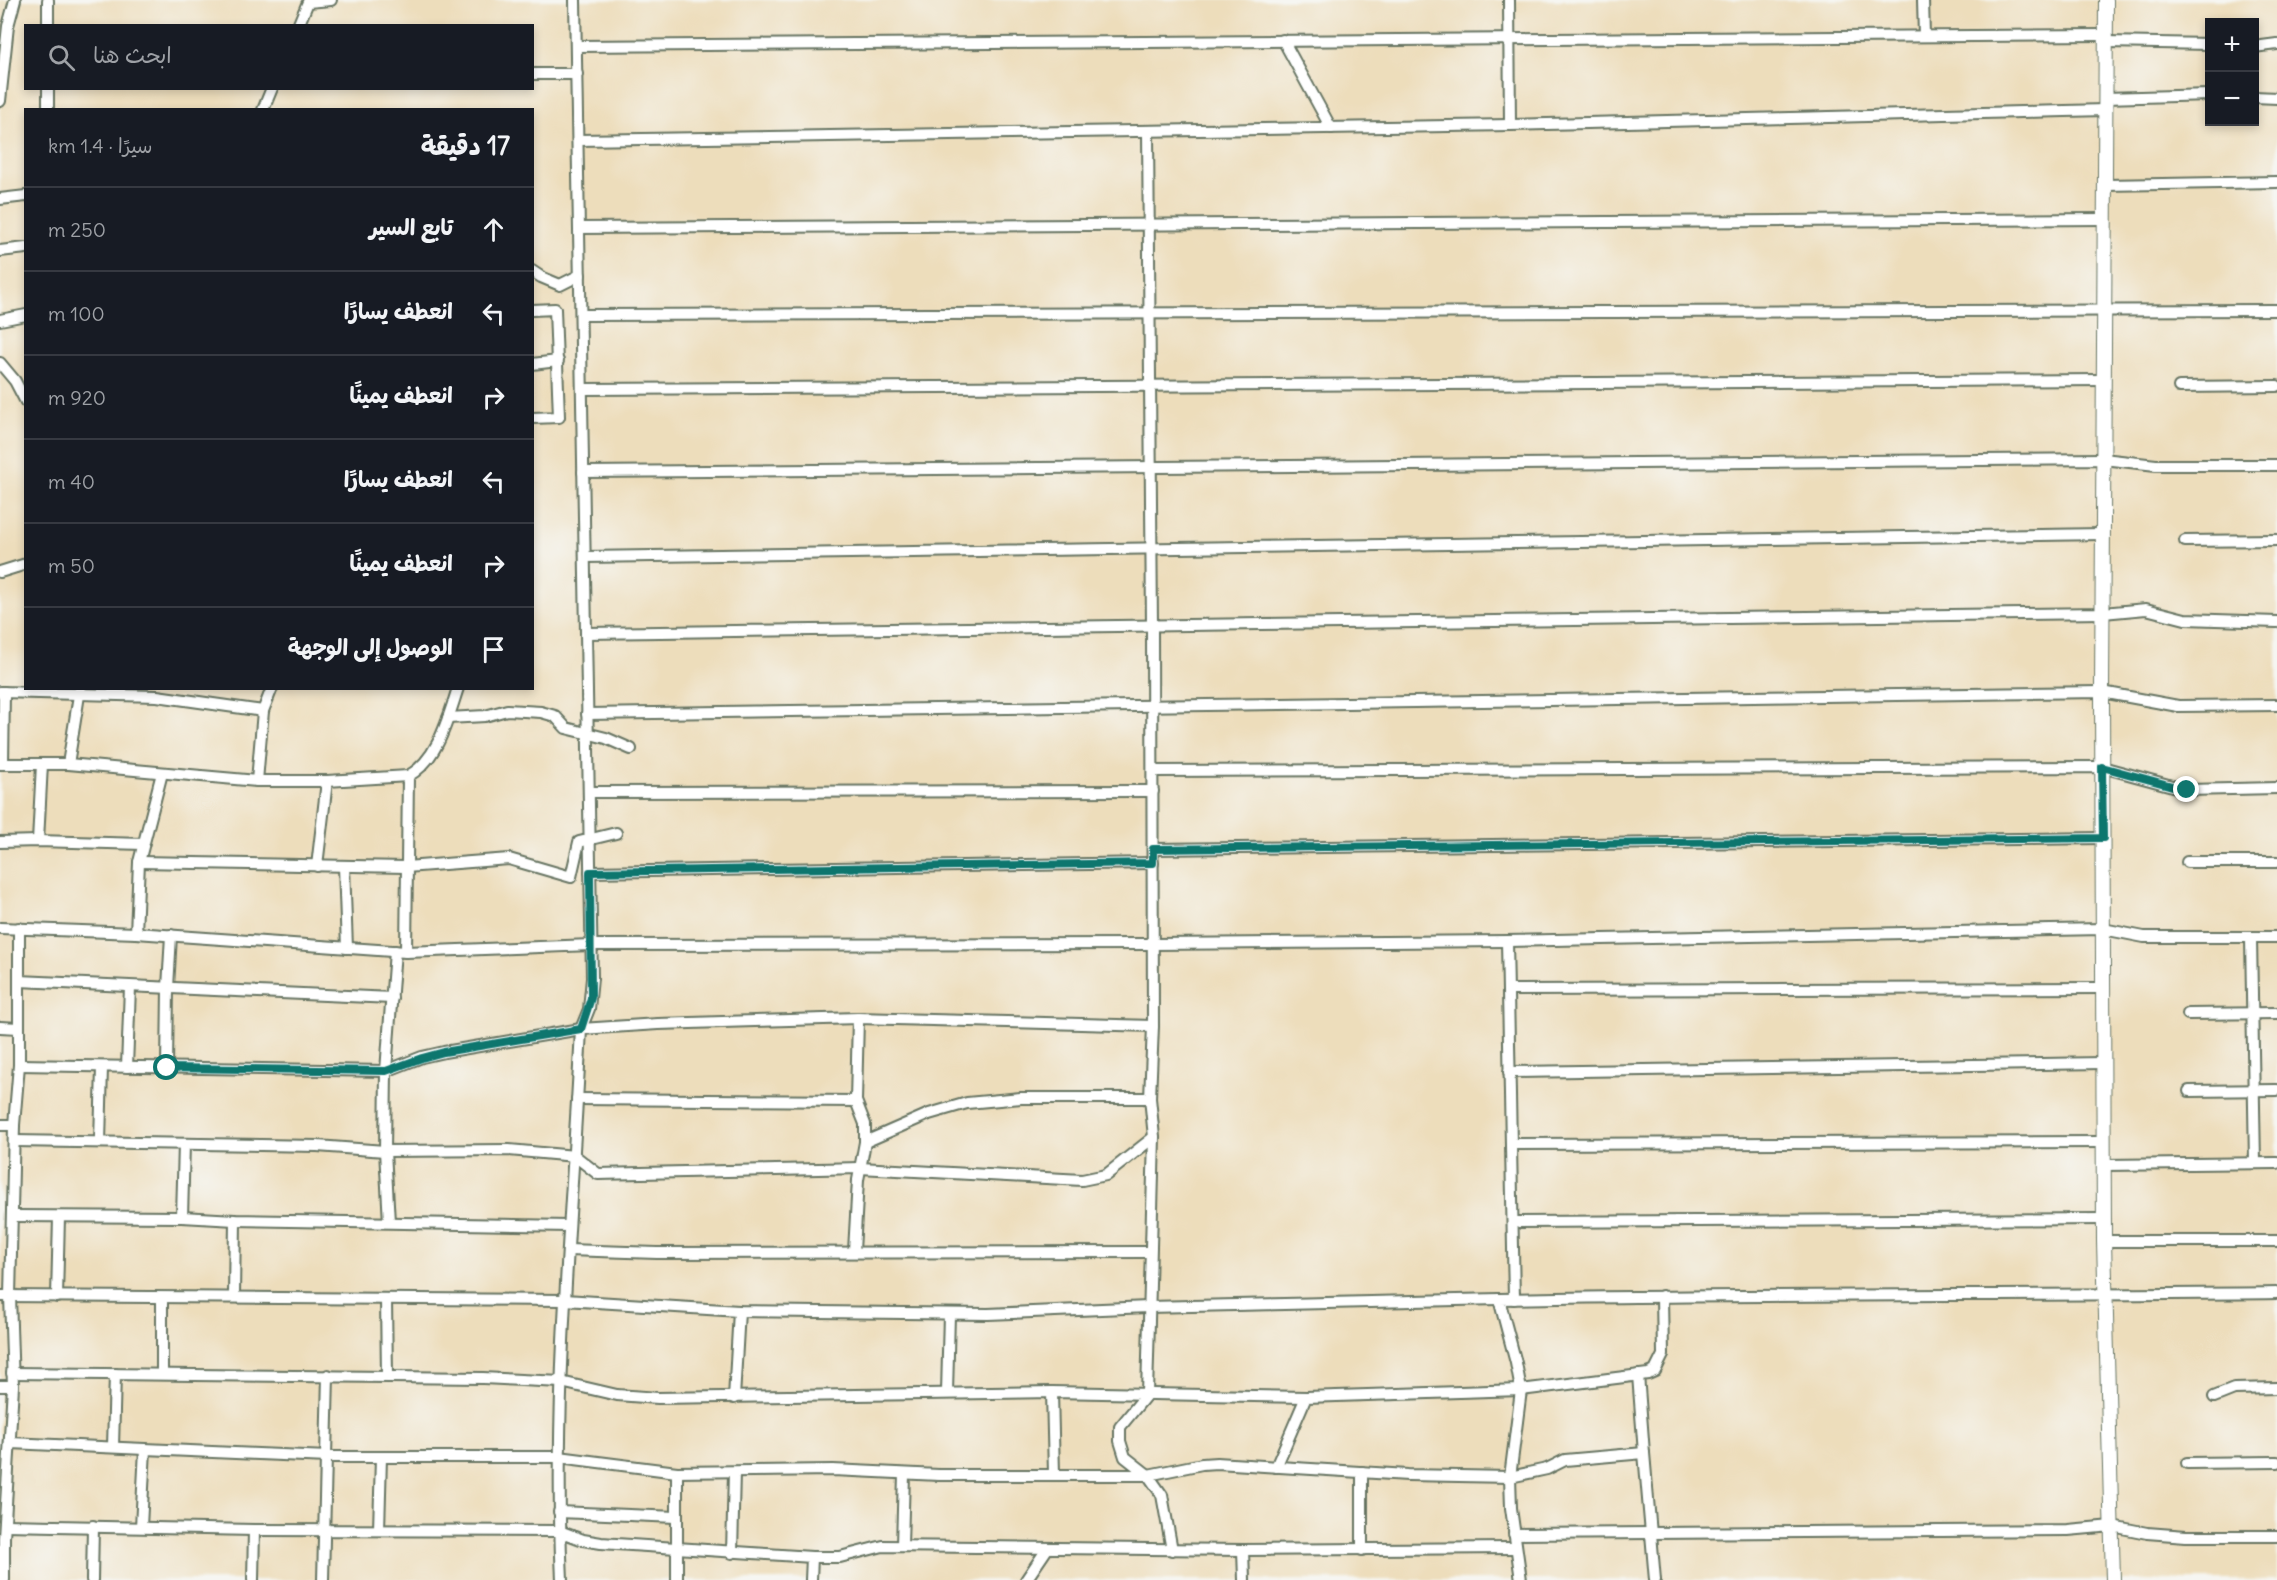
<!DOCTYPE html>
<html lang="ar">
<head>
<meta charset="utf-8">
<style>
  :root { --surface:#171b24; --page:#20242c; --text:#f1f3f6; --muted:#9ea1a6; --line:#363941 }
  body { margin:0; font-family:Delius,"Playpen Sans Arabic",sans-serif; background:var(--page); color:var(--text); direction:rtl }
  .controls { position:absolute; right:18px; top:18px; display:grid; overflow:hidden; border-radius:0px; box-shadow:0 3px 9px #0003 }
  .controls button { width:54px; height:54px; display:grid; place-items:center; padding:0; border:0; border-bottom:2px solid var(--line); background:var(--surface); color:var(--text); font:30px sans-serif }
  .stop { position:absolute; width:18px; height:18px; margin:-14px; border:4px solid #0f766e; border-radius:50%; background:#fff }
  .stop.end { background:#0f766e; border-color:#fff; box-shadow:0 2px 6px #0008 }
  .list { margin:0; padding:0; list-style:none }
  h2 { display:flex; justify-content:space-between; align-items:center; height:78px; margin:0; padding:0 24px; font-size:26px }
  h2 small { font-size:20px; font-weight:400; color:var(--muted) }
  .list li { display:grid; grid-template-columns:39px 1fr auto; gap:18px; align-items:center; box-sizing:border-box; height:84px; padding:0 24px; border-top:2px solid var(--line) }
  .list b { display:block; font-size:22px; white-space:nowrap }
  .list em { font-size:20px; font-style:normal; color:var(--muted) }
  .icon { flex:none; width:33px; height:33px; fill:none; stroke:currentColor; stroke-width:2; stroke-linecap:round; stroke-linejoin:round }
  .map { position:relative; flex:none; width:2277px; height:1580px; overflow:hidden; direction:ltr }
  .search { position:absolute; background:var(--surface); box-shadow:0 3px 9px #0003; left:24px; top:24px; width:510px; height:66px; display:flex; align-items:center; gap:15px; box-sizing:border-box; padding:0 21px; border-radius:0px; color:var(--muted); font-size:22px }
  .panel { position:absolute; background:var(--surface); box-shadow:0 3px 9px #0003; left:24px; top:108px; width:510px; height:582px; border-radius:0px; direction:rtl }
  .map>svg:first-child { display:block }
</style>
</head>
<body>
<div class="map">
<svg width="2277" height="1580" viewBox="0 0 2277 1580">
  <rect width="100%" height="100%" fill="#f6f6f2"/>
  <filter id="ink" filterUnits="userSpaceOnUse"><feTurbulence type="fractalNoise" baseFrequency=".0167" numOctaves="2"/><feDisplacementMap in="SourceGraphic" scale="12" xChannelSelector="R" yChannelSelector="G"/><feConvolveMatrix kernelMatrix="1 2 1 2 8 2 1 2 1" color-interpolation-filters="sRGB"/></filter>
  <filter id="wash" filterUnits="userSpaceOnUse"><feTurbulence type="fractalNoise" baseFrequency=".008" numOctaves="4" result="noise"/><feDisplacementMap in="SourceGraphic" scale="24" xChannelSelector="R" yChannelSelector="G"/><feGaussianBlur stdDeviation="1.35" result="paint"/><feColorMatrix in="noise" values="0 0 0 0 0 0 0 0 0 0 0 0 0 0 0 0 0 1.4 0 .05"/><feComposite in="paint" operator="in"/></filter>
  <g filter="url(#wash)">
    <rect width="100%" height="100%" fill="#edddbb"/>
  </g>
  <g filter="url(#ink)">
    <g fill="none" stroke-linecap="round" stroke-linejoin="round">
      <g stroke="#677563" stroke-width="14">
        <g id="minor">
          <path d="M1509 0 1510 125"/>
          <path d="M1923 0 1924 36"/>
          <path d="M48 26V0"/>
          <path d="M298 26 308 2 331 0"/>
          <path d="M1283 40 1331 128"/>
          <path d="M2106 42 2210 44"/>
          <path d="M576 46 2106 35"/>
          <path d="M2254 47 2277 44"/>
          <path d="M532 74H577"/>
          <path d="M2254 97 2277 98"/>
          <path d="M2105 98 2210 95"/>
          <path d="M0 101 8 26 15 0"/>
          <path d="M48 110V88"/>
          <path d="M263 110 272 88"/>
          <path d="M1148 131 1152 626 1153 1026 1150 1098 1154 1137 1147 1394 1120 1427V1441L1125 1457 1148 1475 1162 1495 1172 1550"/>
          <path d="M578 140 1510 125 2105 110"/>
          <path d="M2105 185 2277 182"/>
          <path d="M0 199 26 196"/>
          <path d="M579 228 2105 219"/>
          <path d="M0 251 26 248"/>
          <path d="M532 271 541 277 560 285 580 275"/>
          <path d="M532 310 555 309 559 417 532 418"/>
          <path d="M581 315 2277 310"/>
          <path d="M0 320 26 315"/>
          <path d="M0 363 15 381 26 402"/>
          <path d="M532 364 558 361"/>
          <path d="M2179 387 2277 386"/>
          <path d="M582 389 2104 380"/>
          <path d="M583 472 2103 459 2156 465H2277"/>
          <path d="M2185 541 2277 540"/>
          <path d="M585 557 2103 534"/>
          <path d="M0 572 26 564"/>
          <path d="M586 633 2103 613 2146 609 2185 619 2277 622"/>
          <path d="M0 692 157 696 263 711"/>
          <path d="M587 714 2102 692 2178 706 2277 705"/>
          <path d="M448 718 485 716 507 710 541 712 555 716 566 728 606 738 631 749"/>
          <path d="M0 764H68L257 781H327L408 776C438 760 448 718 458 688"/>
          <path d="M3 764 4 692"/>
          <path d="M68 764 80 689"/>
          <path d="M1153 771 2102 767 2187 790 2277 788"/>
          <path d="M408 776 406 952 591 945 1153 944 1507 941 2103 929 2144 937H2277"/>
          <path d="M257 781 263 711 272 688"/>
          <path d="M589 792 1153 791"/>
          <path d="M38 841 42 764"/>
          <path d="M0 842 38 841 143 844"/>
          <path d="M1153 849 2103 838"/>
          <path d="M139 862 406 867 509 859 571 877 579 842 616 833"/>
          <path d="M2187 862H2277"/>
          <path d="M317 866 327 781"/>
          <path d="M344 866 347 948"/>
          <path d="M590 872 1153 863"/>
          <path d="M0 928 136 933 406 952"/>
          <path d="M136 933 139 862 162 773"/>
          <path d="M2251 938 2255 1163"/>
          <path d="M1507 941 1514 1299"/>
          <path d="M19 981 392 998"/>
          <path d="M1508 990 2103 988"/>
          <path d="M2188 1014 2277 1013"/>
          <path d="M0 1027 19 1028"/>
          <path d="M19 1065 386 1071 422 1057 444 1052 581 1029 658 1024 858 1018 1153 1026"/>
          <path d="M127 1067 130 987"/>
          <path d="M167 1068 168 988 171 935"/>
          <path d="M1509 1072 2103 1063"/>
          <path d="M2189 1091 2277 1090"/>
          <path d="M577 1099 856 1101"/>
          <path d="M0 1125H14"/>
          <path d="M14 1141 317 1146 385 1151 509 1150 575 1156 598 1174 860 1168 1082 1180 1106 1175 1154 1137"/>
          <path d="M100 1142 102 1067"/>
          <path d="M865 1142 929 1114 967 1103 1021 1098H1150"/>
          <path d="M1511 1144 2104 1142"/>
          <path d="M2104 1165 2277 1163"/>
          <path d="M13 1216 182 1217 235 1220 568 1226"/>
          <path d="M182 1217 184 1144"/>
          <path d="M389 1222 385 1151 386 1071 395 951"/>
          <path d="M1513 1222 2104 1219"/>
          <path d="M2104 1241H2277"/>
          <path d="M568 1250 657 1253 1149 1252"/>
          <path d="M854 1251 858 1180 865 1142V1124L856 1101 858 1018"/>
          <path d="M0 1296 565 1300 739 1311 988 1314 1148 1307 1499 1299"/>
          <path d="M57 1297 59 1217"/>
          <path d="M234 1297 235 1220"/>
          <path d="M386 1299 387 1376"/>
          <path d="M12 1373 483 1378 561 1382 617 1395 658 1398 1052 1392 1306 1397"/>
          <path d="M162 1374V1298"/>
          <path d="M1638 1375 1644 1453"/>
          <path d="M0 1386H13L4 1538V1580"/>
          <path d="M13 1386 10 1296 14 1125 19 1065V928"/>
          <path d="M1052 1392 1054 1474"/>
          <path d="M947 1393 949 1314"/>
          <path d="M2214 1397 2234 1389 2277 1388"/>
          <path d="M734 1398 739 1311"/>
          <path d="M10 1443 328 1457H559L677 1472 833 1470 939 1475H1148L1202 1464 1217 1463 1408 1475 1510 1477 1521 1390 1516 1363 1499 1299C1758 1294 2018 1296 2277 1293"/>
          <path d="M113 1447 115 1374"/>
          <path d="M2187 1463 2277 1462"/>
          <path d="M1276 1467 1306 1397 1521 1390 1648 1374 1655 1371 1663 1355 1662 1296"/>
          <path d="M559 1512 676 1517"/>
          <path d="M5 1525 254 1530 559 1531 583 1540 601 1543 812 1557H840L883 1546 1243 1550 1515 1548"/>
          <path d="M141 1527 145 1449"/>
          <path d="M379 1530 381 1457"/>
          <path d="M1514 1534 2068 1530 2112 1526 2147 1533 2186 1536H2277"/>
          <path d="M902 1546 904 1474"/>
          <path d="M1243 1550 1244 1580"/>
          <path d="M1362 1550V1472"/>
          <path d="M732 1553 734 1472"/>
          <path d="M92 1580 93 1526"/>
          <path d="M253 1580 254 1530"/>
          <path d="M323 1580 328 1375"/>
          <path d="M562 1580C553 1396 572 1213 581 1029L589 1009 592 978 575 0"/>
          <path d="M677 1580V1472"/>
          <path d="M811 1580 812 1557"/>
          <path d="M1026 1580 1047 1549"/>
          <path d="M1521 1580 1511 1508 1510 1477 1547 1469 1565 1460 1644 1453 1655 1580"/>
        </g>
      </g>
      <g stroke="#677563" stroke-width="16">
        <path id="tertiary" d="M2106 0 2102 692 2104 1241 2113 1580"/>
      </g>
      <use href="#minor" stroke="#fff" stroke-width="10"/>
      <use href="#tertiary" stroke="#fff" stroke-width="14"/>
    </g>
  </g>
  <g fill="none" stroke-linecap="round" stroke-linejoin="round" filter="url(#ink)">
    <path stroke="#0f766e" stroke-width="8" d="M167 1068 386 1071 422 1058 444 1052 581 1029 591 998 590 872 1153 863V849L2103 838 2102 767 2187 790"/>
  </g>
</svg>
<div class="controls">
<button>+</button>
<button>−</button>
</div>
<div class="stop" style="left:167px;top:1068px"></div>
<div class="stop end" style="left:2187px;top:790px"></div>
<div class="search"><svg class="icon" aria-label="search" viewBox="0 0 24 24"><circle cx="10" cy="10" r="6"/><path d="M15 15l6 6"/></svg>ابحث هنا</div>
<section class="panel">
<h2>17 دقيقة<small>سيرًا · 1.4 km</small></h2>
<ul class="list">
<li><svg class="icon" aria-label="ahead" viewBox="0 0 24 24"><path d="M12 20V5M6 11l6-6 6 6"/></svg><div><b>تابع السير</b></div><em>250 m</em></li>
<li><svg class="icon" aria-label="left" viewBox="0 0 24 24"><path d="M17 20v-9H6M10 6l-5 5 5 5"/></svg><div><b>انعطف يسارًا</b></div><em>100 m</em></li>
<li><svg class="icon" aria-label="right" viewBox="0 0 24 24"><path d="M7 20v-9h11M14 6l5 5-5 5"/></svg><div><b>انعطف يمينًا</b></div><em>920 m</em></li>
<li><svg class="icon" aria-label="left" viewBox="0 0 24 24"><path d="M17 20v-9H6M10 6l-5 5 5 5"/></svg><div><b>انعطف يسارًا</b></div><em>40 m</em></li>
<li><svg class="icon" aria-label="right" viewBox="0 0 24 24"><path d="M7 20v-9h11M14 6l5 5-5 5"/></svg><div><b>انعطف يمينًا</b></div><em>50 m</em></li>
<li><svg class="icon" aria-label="arrive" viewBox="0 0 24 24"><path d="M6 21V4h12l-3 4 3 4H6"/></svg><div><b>الوصول إلى الوجهة</b></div></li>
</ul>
</section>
</div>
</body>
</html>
